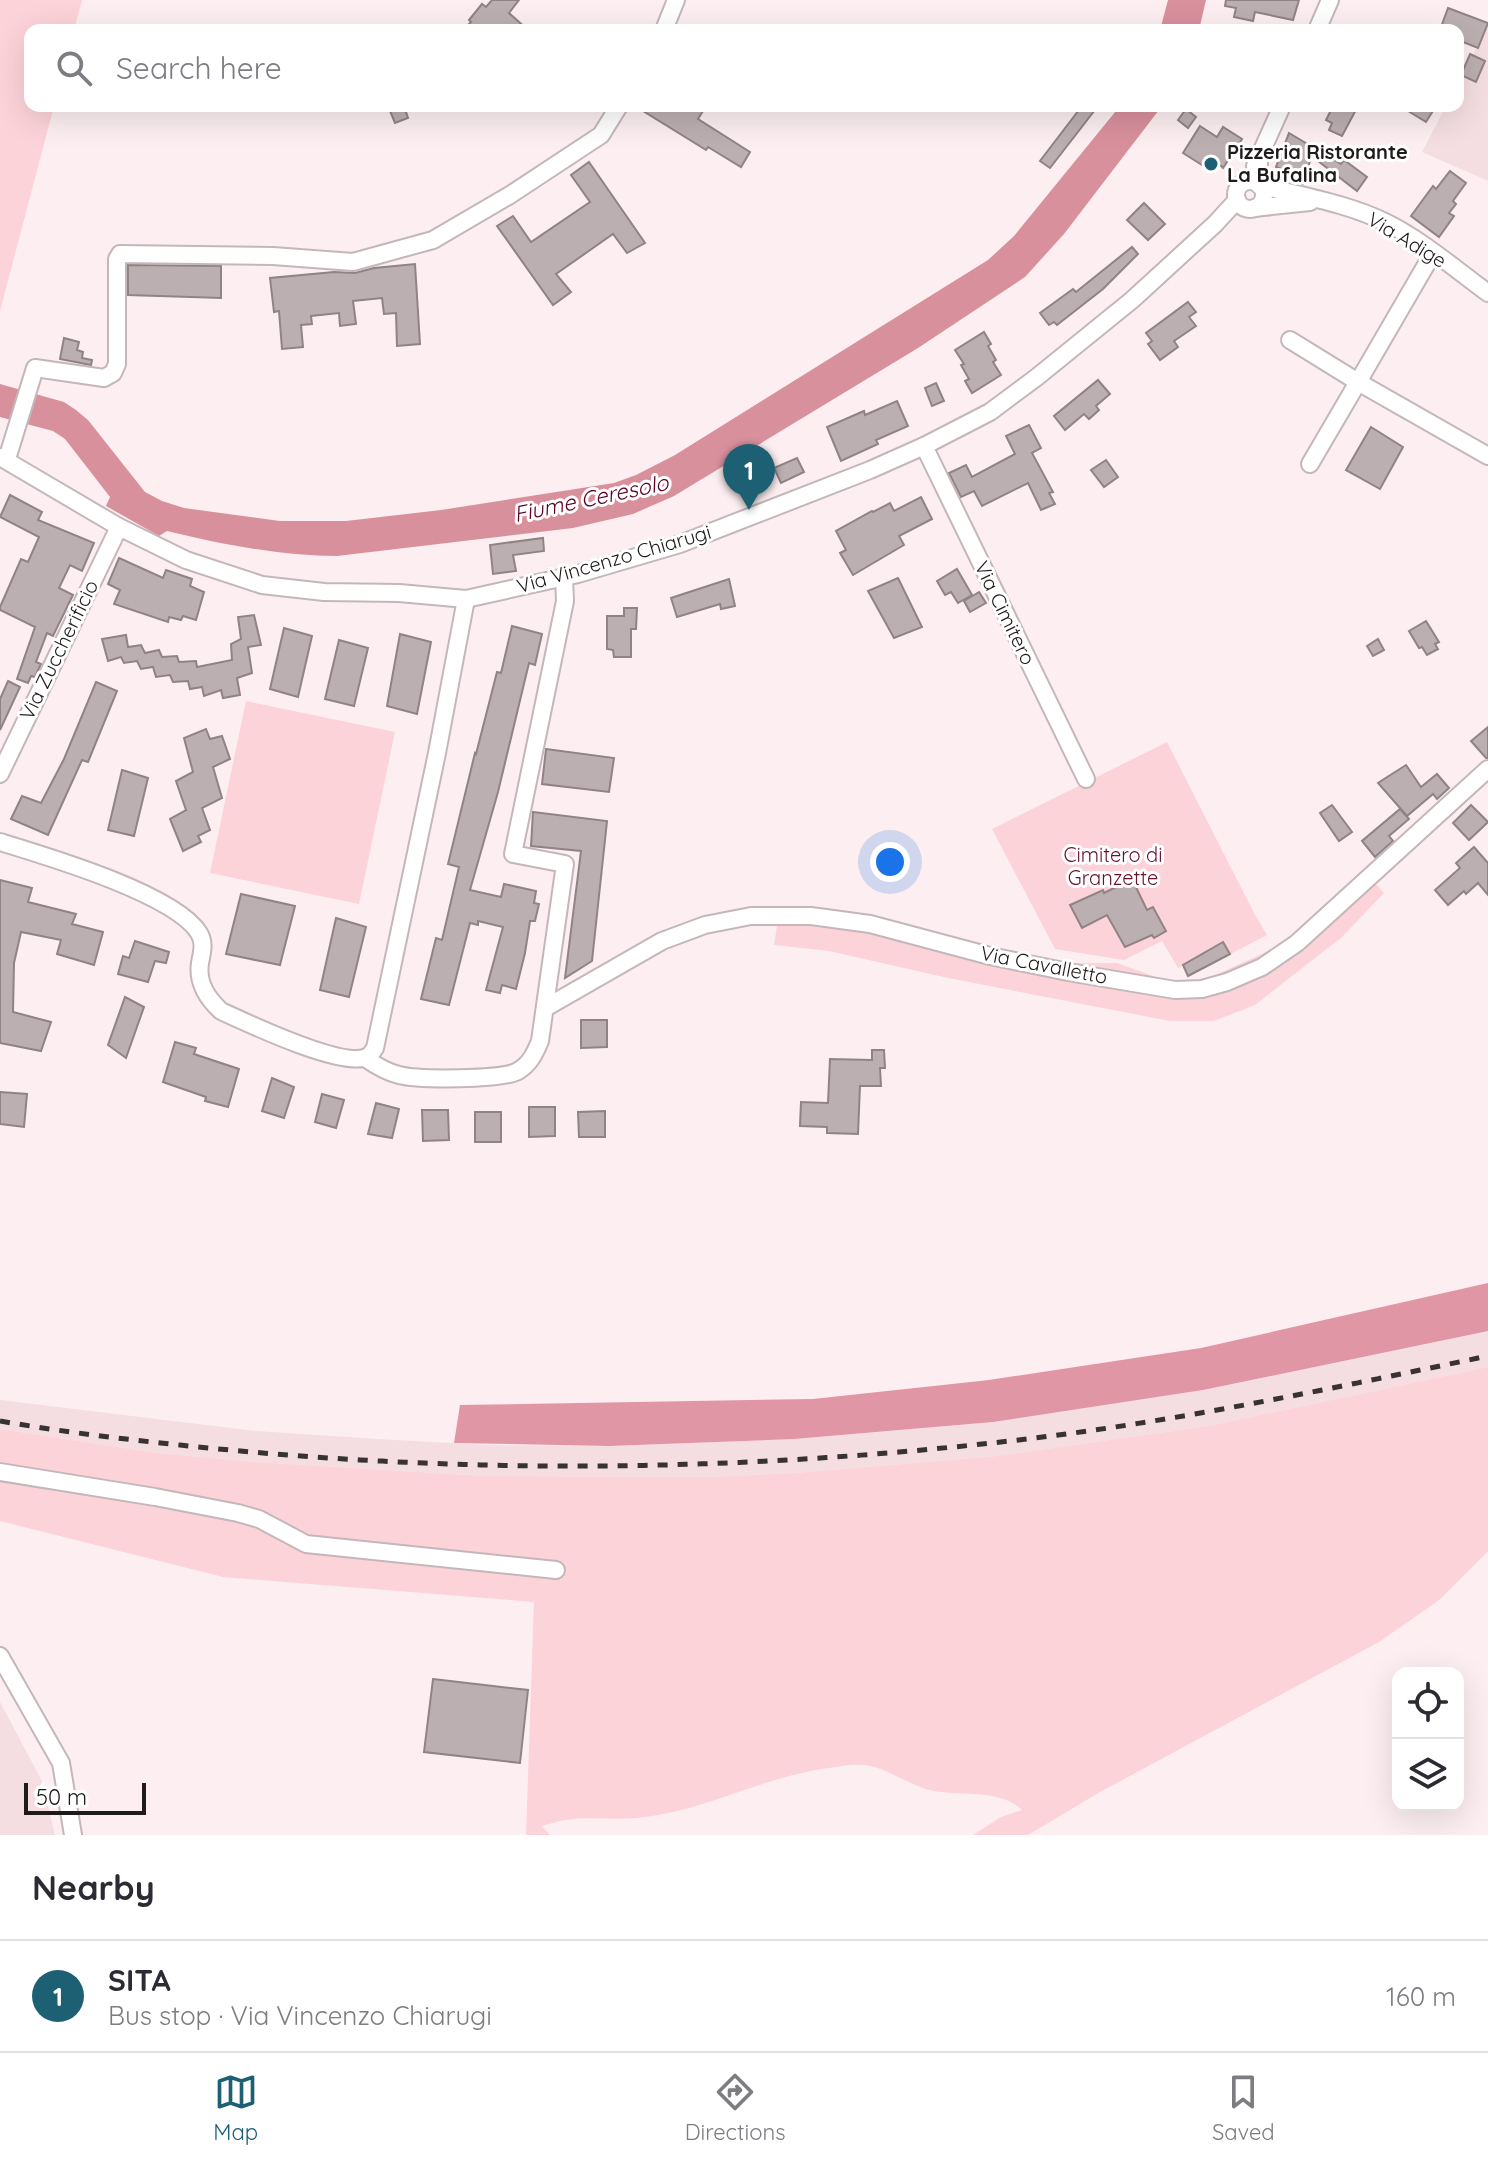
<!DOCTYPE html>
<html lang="en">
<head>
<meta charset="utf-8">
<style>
  :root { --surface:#fff; --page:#f2f2f3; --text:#2b2b33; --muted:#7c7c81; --line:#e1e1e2; --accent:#1d6073 }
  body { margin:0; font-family:Quicksand,sans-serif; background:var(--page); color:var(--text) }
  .controls { position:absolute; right:24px; bottom:24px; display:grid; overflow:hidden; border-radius:16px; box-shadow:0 8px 32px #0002 }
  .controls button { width:72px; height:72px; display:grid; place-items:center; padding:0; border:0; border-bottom:2px solid var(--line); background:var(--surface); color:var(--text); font:40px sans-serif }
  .scale { position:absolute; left:24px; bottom:20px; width:122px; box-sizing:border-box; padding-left:8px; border:4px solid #1f1b1b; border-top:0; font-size:22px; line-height:28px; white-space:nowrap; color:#1f1b1b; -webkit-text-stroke:6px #fff; paint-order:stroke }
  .you { position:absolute; left:890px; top:862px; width:28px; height:28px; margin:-20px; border:6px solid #fff; border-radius:50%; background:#1a73e8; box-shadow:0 0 0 12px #1a73e833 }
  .badge { display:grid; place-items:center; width:52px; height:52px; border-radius:50%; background:var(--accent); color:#fff; font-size:26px; font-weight:700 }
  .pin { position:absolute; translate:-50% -66px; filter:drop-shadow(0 2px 4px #0008) }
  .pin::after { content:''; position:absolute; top:42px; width:28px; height:24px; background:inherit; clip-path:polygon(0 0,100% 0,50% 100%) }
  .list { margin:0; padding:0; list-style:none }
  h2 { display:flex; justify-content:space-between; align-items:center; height:104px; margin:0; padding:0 32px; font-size:34px }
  h2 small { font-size:26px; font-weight:400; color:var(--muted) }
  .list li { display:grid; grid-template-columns:52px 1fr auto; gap:24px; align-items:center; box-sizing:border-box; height:112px; padding:0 32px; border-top:2px solid var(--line) }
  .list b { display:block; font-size:30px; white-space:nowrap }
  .list p { margin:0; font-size:26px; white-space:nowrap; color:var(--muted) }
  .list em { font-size:26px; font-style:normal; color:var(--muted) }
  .icon { flex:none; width:44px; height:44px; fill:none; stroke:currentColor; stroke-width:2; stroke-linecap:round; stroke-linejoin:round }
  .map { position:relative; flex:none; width:1488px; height:1835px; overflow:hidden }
  .search { position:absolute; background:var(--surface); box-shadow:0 8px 32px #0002; left:24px; right:24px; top:24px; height:88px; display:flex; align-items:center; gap:20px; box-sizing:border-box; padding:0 28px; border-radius:16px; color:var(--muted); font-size:30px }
  .sheet { height:216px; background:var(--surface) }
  nav { display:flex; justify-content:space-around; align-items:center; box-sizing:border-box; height:112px; border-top:2px solid var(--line); background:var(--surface); font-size:22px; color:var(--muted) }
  nav a { display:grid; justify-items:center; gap:4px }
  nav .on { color:var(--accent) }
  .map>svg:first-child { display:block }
</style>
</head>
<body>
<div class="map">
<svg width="1488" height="1835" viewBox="0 0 1488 1835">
  <rect width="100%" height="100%" fill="#fdeff1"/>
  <g fill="#f4dee1">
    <path d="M1488 27V181L1422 152 1446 106H1458V83Z"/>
    <path d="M1488 1331V1367L1208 1426 997 1456 795 1473 706 1477 484 1476 255 1462 157 1453 0 1429V1400L257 1431 378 1439 487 1445 609 1446 794 1439 993 1422 1203 1390Z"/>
    <path d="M0 1702 42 1781 55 1835H0Z"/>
  </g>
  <g fill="#fcd3d9">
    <path d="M0 0H82L74 30H30V106H54L0 311Z"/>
    <path d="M246 701 395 732 359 904 210 873Z"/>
    <path d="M1167 742 1254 913 1267 935 1188 976 1183 966 1178 968 1162 941 1124 960 1055 949 992 829Z"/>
    <path d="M1367 874 1384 893 1342 937 1255 1005 1214 1021H1170L948 978 829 951 774 945 778 920 829 922 1034 963H1117L1187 988 1279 946Z"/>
    <path d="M1488 1367V1551L1438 1601 1379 1642 1100 1792 1028 1835H973L1001 1817 1022 1810C1002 1789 960 1796 934 1791 911 1787 886 1767 865 1765 853 1764 841 1766 829 1768 765 1776 709 1809 646 1817 619 1821 592 1816 566 1820 558 1821 550 1824 542 1826L550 1835H526L534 1602 223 1577 0 1521V1429L157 1453 255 1462 484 1476 706 1477 795 1473 997 1456 1208 1426Z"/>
  </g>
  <path fill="#e096a4" d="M1488 1283V1331L1203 1390 993 1422 794 1439 609 1446 454 1443 460 1405 813 1399 989 1380 1201 1348Z"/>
  <g fill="#d9909d">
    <path d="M1168 0H1206L1199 30H1160Z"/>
    <path d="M1120 106H1162L1064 234 1025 277 918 348 674 496 633 514 573 528 337 556C281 556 220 544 167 531L159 536 106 506 110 497 65 439 53 431 0 417V384L64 402 76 410 88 420 145 492 162 501 184 508 280 521H346L441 510 614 483 636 475 675 455 988 260 1014 236Z"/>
  </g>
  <g fill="#bcafb1" stroke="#908385" stroke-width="2">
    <path d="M492 0H519L509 13 528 30H463L471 22 469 20 482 4 486 7Z"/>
    <path d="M1226 0H1299L1293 20 1255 12 1253 21 1234 17 1236 8 1225 6Z"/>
    <path d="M1448 8 1488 23 1478 48 1458 40V30H1440Z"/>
    <path d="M1470 54 1485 61 1476 82 1461 75Z"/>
    <path d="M388 106H404L408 118 395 123Z"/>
    <path d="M635 106H706L698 119 750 152 741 167 708 147 706 150Z"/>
    <path d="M1082 106H1098L1050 168 1040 161Z"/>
    <path d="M1333 106H1358L1342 136 1329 130 1332 123 1326 120Z"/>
    <path d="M1400 106H1436L1426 122Z"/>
    <path d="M1186 109 1196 117 1188 128 1178 120Z"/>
    <path d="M1200 126 1217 137 1223 127 1242 139 1223 168 1219 164 1213 172 1183 153Z"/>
    <path d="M1289 133 1314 148 1303 184 1287 180 1290 172 1276 167Z"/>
    <path d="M1318 150 1341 164 1344 160 1367 177 1357 191 1314 158Z"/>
    <path d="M589 162 645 243 627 253 613 234 556 274 571 292 553 305 497 226 513 216 531 242 590 202 571 175Z"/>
    <path d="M1450 171 1466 183 1453 201 1456 204 1449 213 1454 216 1439 237 1411 216 1433 186 1436 189Z"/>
    <path d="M1144 203 1165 224 1148 240 1127 220Z"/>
    <path d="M1132 247 1138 254 1103 289 1057 325 1054 322 1049 325 1040 313 1073 289 1076 292Z"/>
    <path d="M415 264 420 344 397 346 396 313 384 314 382 298 353 301 356 324 340 326 339 313 311 316 312 324 301 325 303 347 282 349 279 311 274 312 270 278 334 272 355 273 374 268Z"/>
    <path d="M128 265 221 266V298L128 295Z"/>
    <path d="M1188 302 1196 312 1189 317 1196 326 1174 341 1178 347 1160 360 1148 344 1152 341 1146 333Z"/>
    <path d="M984 332 991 344 988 346 996 360 993 362 1001 375 972 393 965 381 969 379 961 365 964 364 955 350Z"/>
    <path d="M64 338 79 342 77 350 83 352 82 358 92 360 91 365 60 359Z"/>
    <path d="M1098 380 1110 394 1096 406 1099 410 1089 419 1084 414 1065 430 1054 416Z"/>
    <path d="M936 383 944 401 932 406 925 388Z"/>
    <path d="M897 401 908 426 876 440 878 444 841 461 827 427 864 411 865 415Z"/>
    <path d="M1029 425 1041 448 1032 453 1053 492 1049 493 1055 504 1041 510 1028 483 982 506 974 491 961 497 949 473 966 465 972 477 1015 454 1006 436Z"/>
    <path d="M1371 427 1403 447 1380 489 1346 470Z"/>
    <path d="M797 458 804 472 781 483 774 468Z"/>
    <path d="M1106 460 1118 477 1104 487 1091 470Z"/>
    <path d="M10 495 42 512 38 520 94 543 82 571 70 565 59 588 73 595 53 636 47 633 36 662 41 664 35 677 31 676 28 683 17 679 35 627 0 610V607L21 559 28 562 39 537 0 517Z"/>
    <path d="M921 497 932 519 899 536 904 545 853 575 840 553 846 550 836 531 872 511 873 512 890 503 894 511Z"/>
    <path d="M543 538 544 551 513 555 516 571 493 574 490 545Z"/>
    <path d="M119 558 163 578 166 570 192 579 190 586 204 592 196 620 183 616 181 620 169 617 168 622 114 604 120 590 108 584Z"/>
    <path d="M957 569 972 595 958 603 951 592 945 595 937 581Z"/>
    <path d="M898 578 922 627 894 638 868 591Z"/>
    <path d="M729 579 735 606 721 609 720 604 677 617 671 598Z"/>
    <path d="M979 592 986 603 970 612 964 601Z"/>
    <path d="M624 608H637L636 629H631V657H614L613 650 607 649V616H624Z"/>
    <path d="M254 615 261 645 248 647 252 673 237 678 240 695 223 698 221 690 204 696 202 687 190 689 188 681 173 682 170 675 156 677 153 667 141 669 137 661 124 663 121 657 108 661 102 639 126 635 128 647 141 645 145 653 159 650 162 657 177 656 179 662 196 661 197 667 232 660 231 644 241 639 238 617Z"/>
    <path d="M1426 621 1439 642 1435 644 1438 649 1427 655 1422 647 1419 648 1409 631Z"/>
    <path d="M512 626 542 634 535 665 529 663 498 792 470 890 501 897 504 884 536 891 534 903 539 904 535 921H530L525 953 516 989 502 985 500 993 486 990 503 927 478 921V925L470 923 449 1005 421 999 436 938 442 940 459 867 448 864 475 753 476 754 497 672 501 673Z"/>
    <path d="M284 628 312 636 298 697 270 689Z"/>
    <path d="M400 634 431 642 417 714 387 706Z"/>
    <path d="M1378 639 1384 650 1373 656 1367 646Z"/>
    <path d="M339 640 368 648 354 706 325 699Z"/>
    <path d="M8 681 20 687 0 730V699Z"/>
    <path d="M96 682 117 691 88 762 82 760 48 835 11 819 22 796 41 803 64 759Z"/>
    <path d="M1488 727V758H1486L1471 741Z"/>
    <path d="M206 729 210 739 222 736 230 759 213 767 222 798 202 808 210 830 198 836 201 842 183 851 170 819 186 810 176 781 193 772 184 738Z"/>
    <path d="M546 749 614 758 609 792 542 784Z"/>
    <path d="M1406 765 1421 787 1437 774 1449 788 1437 799 1433 794 1407 816 1378 783Z"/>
    <path d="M122 770 148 778 134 836 108 830Z"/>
    <path d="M1332 805 1352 832 1339 841 1320 813Z"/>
    <path d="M1471 805 1488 822 1469 840 1453 823Z"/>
    <path d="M1400 809 1409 819 1389 836 1393 841 1375 857 1362 841Z"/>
    <path d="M533 812 607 821 592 961 565 978 581 851 531 846Z"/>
    <path d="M1474 847 1488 863V895L1478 883 1466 894 1464 891 1448 905 1435 890 1460 868 1456 863Z"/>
    <path d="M1132 879 1147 910 1153 907 1166 931 1154 938 1152 935 1125 947 1107 915 1082 928 1070 905 1103 890 1104 893Z"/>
    <path d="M0 880 32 888 28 902 76 914 72 924 103 932 94 965 57 954 61 940 21 932 14 963 13 1012 51 1022 41 1051 0 1043Z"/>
    <path d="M241 894 295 906 280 965 226 954Z"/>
    <path d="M336 918 366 927 349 997 320 990Z"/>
    <path d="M135 941 169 952 166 963 155 961 148 982 118 974 123 956 129 958Z"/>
    <path d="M1223 942 1230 954 1188 976 1183 965Z"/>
    <path d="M125 997 144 1007 126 1058 108 1045Z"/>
    <path d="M581 1020H607V1047L581 1048Z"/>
    <path d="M175 1042 196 1048 194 1054 239 1069 228 1107 205 1101 206 1097 163 1082Z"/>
    <path d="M872 1050H884L885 1068H880L881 1086H860L858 1134 827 1133V1127L800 1126 801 1102 828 1103 830 1059 872 1060Z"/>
    <path d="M272 1078 294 1087 284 1118 262 1111Z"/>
    <path d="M0 1092 27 1094 24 1127 0 1124Z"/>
    <path d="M322 1094 344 1100 336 1128 315 1122Z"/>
    <path d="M376 1103 399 1109 392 1138 368 1134Z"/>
    <path d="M529 1107H555V1136L529 1137Z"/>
    <path d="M422 1110H448L449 1140 423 1141Z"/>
    <path d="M605 1111V1137H579L578 1112Z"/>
    <rect x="475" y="1112" width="26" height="30"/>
    <path d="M433 1679 528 1690 520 1763 424 1752Z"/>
  </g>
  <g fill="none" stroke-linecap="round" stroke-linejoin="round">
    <g stroke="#c4b7b9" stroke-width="20">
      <g id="minor">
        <path d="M664 30 676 0"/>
        <path d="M1317 30 1330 0"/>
        <path d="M1259 157V185C1301 196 1346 203 1385 222 1422 240 1455 269 1488 293"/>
        <path d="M1255 166 1282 106"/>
        <circle cx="1250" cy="195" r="14"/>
        <path d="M1254 208 1310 202"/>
        <path d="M1433 253 1358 382 1488 456"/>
        <path d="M1290 340 1358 382 1310 464"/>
        <path d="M924 446 1086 779"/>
        <path d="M0 457 119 527 186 560 262 585 324 592 399 593 466 599 578 574 680 544 870 470 924 446 990 412 1037 377 1132 300 1215 224 1237 200"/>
        <path d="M7 459 35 368 104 378 113 373 117 364V259L120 254 273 256 353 262 433 240 510 195 601 135 619 106"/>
        <path d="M0 774 119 527"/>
        <path d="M0 842C46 856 175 894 199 933 205 943 202 952 200 963 197 983 207 998 221 1011 247 1023 342 1068 367 1057 372 1054 372 1052 375 1048L437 753 466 599"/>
        <path d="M545 1008 662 941 705 925 751 916H811L870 924 990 956 1068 972 1175 990 1202 989 1227 982 1262 967 1297 943 1488 769"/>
        <path d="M365 1058C375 1065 386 1072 399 1075 418 1080 502 1080 518 1071 530 1064 535 1053 540 1041L565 864 513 854 565 601 564 577"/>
        <path d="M0 1472 155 1497 238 1513 259 1519 306 1544 556 1570"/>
        <path d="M0 1656 61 1763 73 1835"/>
      </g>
    </g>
    <use href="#minor" stroke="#fff" stroke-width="16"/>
    <path stroke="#383233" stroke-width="5" stroke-dasharray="10 10" stroke-linecap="butt" d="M0 1421C69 1433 139 1441 209 1448 489 1476 772 1471 1051 1436 1198 1417 1343 1386 1488 1356"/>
  </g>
  <circle fill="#1d6073" stroke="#fff" stroke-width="3" cx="1211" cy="164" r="8"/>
  <g text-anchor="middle" stroke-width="6" stroke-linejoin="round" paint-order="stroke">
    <g font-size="20" font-weight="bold" fill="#1f1b1b" stroke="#fff" text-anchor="start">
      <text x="1227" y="159">Pizzeria Ristorante<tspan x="1227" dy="23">La Bufalina</tspan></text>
    </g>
    <g font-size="20" fill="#1f1b1b" stroke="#fff">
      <text transform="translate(1407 240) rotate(31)" y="7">Via Adige</text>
      <text transform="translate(614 559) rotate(-16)" y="7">Via Vincenzo Chiarugi</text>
      <text transform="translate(1005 613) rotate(64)" y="7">Via Cimitero</text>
      <text transform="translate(59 650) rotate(-64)" y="7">Via Zuccherificio</text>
      <text transform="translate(1044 965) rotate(11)" y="7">Via Cavalletto</text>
    </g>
    <g font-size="20" fill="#69122e" stroke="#fff">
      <text x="1113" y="862">Cimitero di<tspan x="1113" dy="23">Granzette</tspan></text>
    </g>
    <g font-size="22" font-style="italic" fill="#5a0022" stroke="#fff">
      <text transform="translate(591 498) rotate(-12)" y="8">Fiume Ceresolo</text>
    </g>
  </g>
</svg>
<div class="controls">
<button><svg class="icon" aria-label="locate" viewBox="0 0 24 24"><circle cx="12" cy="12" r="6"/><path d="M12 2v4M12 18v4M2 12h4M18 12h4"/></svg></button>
<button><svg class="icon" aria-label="layers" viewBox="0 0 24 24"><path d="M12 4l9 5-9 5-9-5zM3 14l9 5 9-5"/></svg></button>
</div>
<div class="scale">50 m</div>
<div class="you"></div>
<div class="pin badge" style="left:749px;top:510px">1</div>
<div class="search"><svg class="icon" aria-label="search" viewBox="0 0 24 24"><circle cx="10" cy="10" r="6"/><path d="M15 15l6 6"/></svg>Search here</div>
</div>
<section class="sheet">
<h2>Nearby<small></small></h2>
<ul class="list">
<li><span class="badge">1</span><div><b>SITA</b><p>Bus stop · Via Vincenzo Chiarugi</p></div><em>160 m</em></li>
</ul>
</section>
<nav>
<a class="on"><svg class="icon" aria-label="map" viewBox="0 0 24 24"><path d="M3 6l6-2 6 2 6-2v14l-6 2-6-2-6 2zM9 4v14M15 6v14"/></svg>Map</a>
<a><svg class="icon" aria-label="directions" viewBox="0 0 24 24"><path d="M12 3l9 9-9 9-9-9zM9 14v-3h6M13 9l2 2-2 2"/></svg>Directions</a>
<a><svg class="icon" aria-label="saved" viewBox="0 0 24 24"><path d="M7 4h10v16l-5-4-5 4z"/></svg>Saved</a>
</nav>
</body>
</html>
